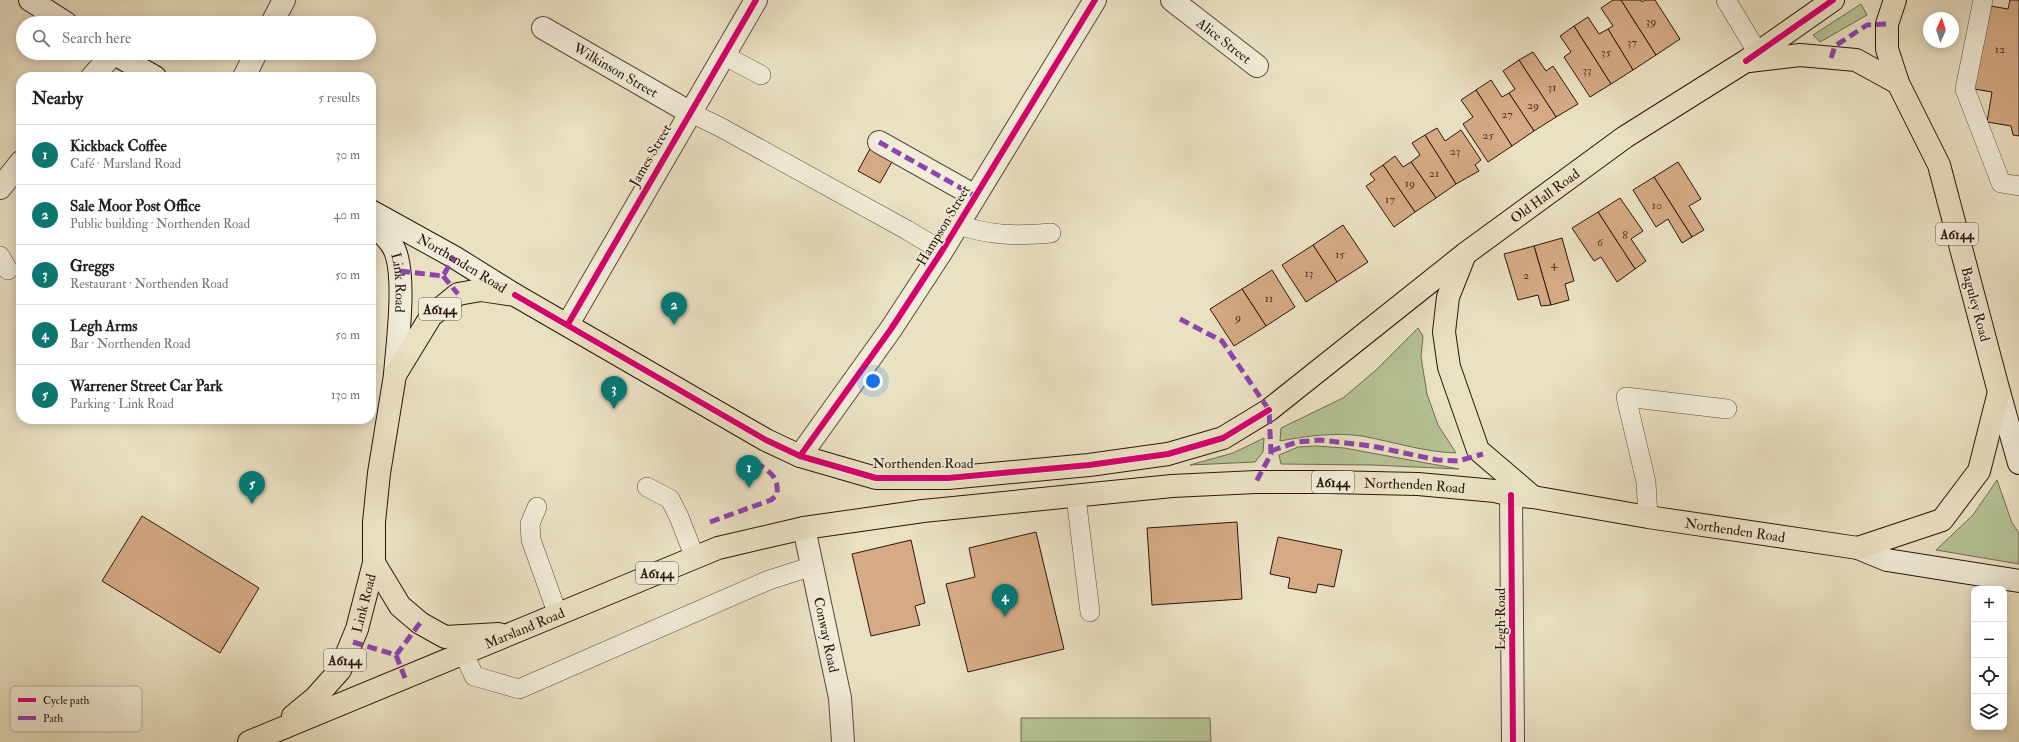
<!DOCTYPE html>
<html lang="en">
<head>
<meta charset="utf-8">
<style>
  :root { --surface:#fff; --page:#f2f2f2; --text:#202124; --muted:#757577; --line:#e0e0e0; --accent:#0f766e }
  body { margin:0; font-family:"IM FELL Double Pica",serif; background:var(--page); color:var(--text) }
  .controls { position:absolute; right:12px; bottom:12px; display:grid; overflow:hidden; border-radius:8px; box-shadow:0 2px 10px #0003 }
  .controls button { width:36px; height:36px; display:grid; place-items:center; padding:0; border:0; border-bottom:1px solid var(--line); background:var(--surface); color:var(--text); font:20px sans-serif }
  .compass { position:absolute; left:1923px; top:12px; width:36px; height:36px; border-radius:50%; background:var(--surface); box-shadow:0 2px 10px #0003; rotate:3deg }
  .you { position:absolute; left:873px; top:381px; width:14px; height:14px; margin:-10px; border:3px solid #fff; border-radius:50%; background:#1a73e8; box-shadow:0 0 0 6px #1a73e833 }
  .badge { display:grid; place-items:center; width:26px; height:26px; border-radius:50%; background:var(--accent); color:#fff; font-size:13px; font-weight:700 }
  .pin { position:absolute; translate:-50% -33px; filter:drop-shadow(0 1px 2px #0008) }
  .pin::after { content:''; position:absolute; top:21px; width:14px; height:12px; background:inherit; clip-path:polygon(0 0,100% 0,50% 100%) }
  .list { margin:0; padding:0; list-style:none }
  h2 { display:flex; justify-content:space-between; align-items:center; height:52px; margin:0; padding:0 16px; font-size:17px }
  h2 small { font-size:13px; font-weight:400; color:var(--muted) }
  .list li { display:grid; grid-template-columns:26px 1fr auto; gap:12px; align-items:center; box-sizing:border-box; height:60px; padding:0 16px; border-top:1px solid var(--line) }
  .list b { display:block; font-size:15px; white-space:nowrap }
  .list p { margin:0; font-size:13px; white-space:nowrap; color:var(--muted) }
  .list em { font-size:13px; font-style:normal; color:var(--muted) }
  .icon { flex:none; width:22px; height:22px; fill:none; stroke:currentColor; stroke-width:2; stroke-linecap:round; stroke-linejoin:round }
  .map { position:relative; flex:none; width:2019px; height:742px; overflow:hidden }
  .search { position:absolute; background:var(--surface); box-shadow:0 2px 10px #0003; left:16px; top:16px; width:360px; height:44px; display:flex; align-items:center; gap:10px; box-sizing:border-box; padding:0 14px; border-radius:22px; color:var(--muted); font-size:15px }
  .panel { position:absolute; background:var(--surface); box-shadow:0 2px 10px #0003; left:16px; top:72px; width:360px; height:352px; border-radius:16px }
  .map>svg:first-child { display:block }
</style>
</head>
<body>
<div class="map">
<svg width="2019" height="742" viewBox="0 0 2019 742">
  <rect width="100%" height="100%" fill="#eae1c3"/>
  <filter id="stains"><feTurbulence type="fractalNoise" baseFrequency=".005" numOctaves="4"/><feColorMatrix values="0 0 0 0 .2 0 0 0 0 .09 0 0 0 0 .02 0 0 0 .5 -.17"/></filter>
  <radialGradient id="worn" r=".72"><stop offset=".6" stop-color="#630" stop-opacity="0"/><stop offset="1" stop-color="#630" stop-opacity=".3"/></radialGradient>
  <g fill="#b5c395" stroke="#706c50">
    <path d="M1861 4 1867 15 1820 42 1813 35Z"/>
    <path d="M1418 328 1423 336 1421 357 1427 394 1438 425 1456 453C1424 452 1394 442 1362 436 1334 432 1307 436 1280 441L1281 428 1343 398 1376 370Z"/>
    <path d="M1264 438 1263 452 1255 462 1190 465 1233 453Z"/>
    <path d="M1316 446 1344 448 1459 469 1372 465 1281 464 1279 455 1298 447Z"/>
    <path d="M1997 480 2012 523 2019 533V564L1936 550 1973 515Z"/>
    <path d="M1021 718H1210L1211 742H1021Z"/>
  </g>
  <g fill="#d5aa84" stroke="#2a150c">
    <path d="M1613 0H1621L1656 55 1633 70 1608 29 1613 26 1601 8Z"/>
    <path d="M1621 0H1641L1642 2 1645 0H1655L1680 39 1656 55Z"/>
    <path d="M2010 0H2019V136L2013 135 2011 126 1987 122 1992 92 1974 89 1991 6 2008 9Z"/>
    <path d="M1588 17 1599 34 1608 29 1633 70 1611 84 1574 26Z"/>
    <path d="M1574 26 1611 84 1590 97 1564 57 1571 52 1560 36Z"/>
    <path d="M1533 52 1546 71 1553 66 1578 104 1556 117 1519 60Z"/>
    <path d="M1519 60 1556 117 1534 131 1509 93 1515 89 1503 71Z"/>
    <path d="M1491 80 1502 97 1509 93 1534 131 1512 146 1476 90Z"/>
    <path d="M1476 90 1512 146 1488 162 1463 124 1473 117 1461 100Z"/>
    <path d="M1437 128 1445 141 1461 130 1481 160 1475 165 1479 171 1456 184 1425 135Z"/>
    <path d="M1425 135 1456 184 1436 198 1411 162 1420 155 1412 143Z"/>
    <path d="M871 147 893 160 880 183 858 171Z"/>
    <path d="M1395 156 1403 167 1411 162 1436 198 1415 212 1383 165Z"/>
    <path d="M1678 162 1701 199 1689 206 1704 230 1692 237 1654 177Z"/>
    <path d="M1383 165 1415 212 1394 227 1366 186 1375 180 1370 174Z"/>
    <path d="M1654 177 1692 237 1682 243 1668 219 1656 227 1633 190Z"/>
    <path d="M1620 198 1643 231 1631 239 1646 261 1635 269 1598 212Z"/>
    <path d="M1598 212 1635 269 1617 282 1601 257 1594 261 1572 228Z"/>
    <path d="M1343 225 1368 262 1337 282 1313 245Z"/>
    <path d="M1562 238 1574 281 1565 284 1569 300 1551 305 1534 246Z"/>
    <path d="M1313 245 1337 282 1306 302 1282 265Z"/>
    <path d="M1534 246 1551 305 1541 306 1538 295 1518 300 1504 254Z"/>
    <path d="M1272 270 1295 307 1266 326 1242 289Z"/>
    <path d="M1242 289 1266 326 1234 346 1210 309Z"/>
    <path d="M142 516 259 588 220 653 102 581Z"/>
    <path d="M1237 522 1242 599 1152 605 1147 528Z"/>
    <path d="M1036 532 1064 649 968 672 946 584 975 577 969 548Z"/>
    <path d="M1278 537 1342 550 1334 587 1318 584 1316 593 1288 588 1290 578 1270 574Z"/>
    <path d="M911 540 925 603 915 606 920 625 871 636 852 554Z"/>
  </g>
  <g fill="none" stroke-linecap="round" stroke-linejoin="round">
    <g stroke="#5a483a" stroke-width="20">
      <g id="service">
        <path d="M1726 0 1758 53"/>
        <path d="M1983 0 1965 89 2001 183 2019 186"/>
        <path d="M723 55 761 75"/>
        <path d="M689 112 720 127 907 230 942 251"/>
        <path d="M957 224C989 236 1017 236 1051 233"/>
        <path d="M0 256 8 270"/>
        <path d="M647 487 670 499 679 517 695 558"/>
        <path d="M1076 497 1090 612"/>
        <path d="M537 507 530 524 531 540 558 615"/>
        <path d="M1648 517 1646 482 1626 397 1727 409"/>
        <path d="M464 654 474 676 519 689 769 580 813 566"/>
      </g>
    </g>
    <g stroke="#5a483a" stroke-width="24">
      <path id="pedestrian" d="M879 142 975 196"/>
    </g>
    <g stroke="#5a483a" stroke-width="24">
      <g id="minor">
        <path id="s1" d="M1172 0 1257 66"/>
        <path d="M272 23 284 0"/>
        <path id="s2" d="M543 28 689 112"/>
        <path d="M92 77 114 53"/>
        <path d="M244 77 256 53"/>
        <path d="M0 188 21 162"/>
        <path d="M568 324 756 0"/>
        <path d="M800 456 891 329 942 251 1095 0"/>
        <path d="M1511 495 1513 742"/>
        <path id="s3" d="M804 528 840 698 843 742"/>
      </g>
    </g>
    <g stroke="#2a150c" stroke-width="24">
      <g id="secondary">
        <path d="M30 0 66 23"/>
        <path d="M113 53 155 77"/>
        <path id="s4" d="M371 211 454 257 515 295"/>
        <path id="s5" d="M371 222C378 229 386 236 392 245 408 269 397 345 395 375"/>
        <path d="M1999 392 2019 463"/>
        <path d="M1858 548 1887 560 2019 581"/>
      </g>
    </g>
    <g stroke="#2a150c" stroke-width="24">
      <g id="primary">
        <path d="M1749 61 1800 55 1856 60 1898 83"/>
        <path d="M1465 254 1448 297 1444 332 1449 367 1478 450 1533 497"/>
        <path d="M374 563 400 606 420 623 445 637 499 634"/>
        <path id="s6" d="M293 716 315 698 340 670 357 629 374 563V522L379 473 395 375 431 316 458 294 481 290 515 295 766 440 800 456 876 478H948L1089 465 1168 454 1223 438 1269 410 1465 254 1625 137 1746 61 1833 0"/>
        <path id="s7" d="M249 742 718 548 804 528 923 511 1172 486 1256 482H1328L1418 484 1495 491 1511 495 1533 497 1648 517 1858 548 1942 520 1979 471 1999 392 1939 165 1898 83 1887 49V24L1895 0"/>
      </g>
    </g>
    <use href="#service" stroke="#f1ecd8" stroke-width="19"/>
    <use href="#pedestrian" stroke="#f1ecd8" stroke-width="22"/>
    <use href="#minor" stroke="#f1ecd8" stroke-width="22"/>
    <use href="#secondary" stroke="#f1ecd8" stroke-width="22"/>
    <use href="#primary" stroke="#eae1c3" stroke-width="22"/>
    <g stroke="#8e44ad" stroke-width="5" stroke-dasharray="10 5" stroke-linecap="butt">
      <path d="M1831 58 1835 46 1867 25 1887 24"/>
      <path d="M879 142 975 196"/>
      <path d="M400 271 443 276 454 257"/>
      <path d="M443 276 458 294"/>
      <path d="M1180 319 1222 341 1269 410 1271 454 1256 482"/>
      <path d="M1271 451 1297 442 1320 440 1372 446 1437 460 1458 461 1483 454"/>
      <path d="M710 522 771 500 777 495C779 475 769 472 754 461"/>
      <path d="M353 642 396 655 420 623"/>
      <path d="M396 655 405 678"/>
    </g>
    <g stroke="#f1ecd8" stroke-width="8">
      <g id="cycleway">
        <path d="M1746 61 1833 0"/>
        <path d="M515 295 766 440 800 456 876 478H948L1089 465 1168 454 1223 438 1269 410"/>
        <path d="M568 324 756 0"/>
        <path d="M800 456 891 329 942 251 1095 0"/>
        <path d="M1511 495 1513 742"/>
      </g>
    </g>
    <use href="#cycleway" stroke="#d6006c" stroke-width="6"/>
  </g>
  <g text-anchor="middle" stroke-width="3.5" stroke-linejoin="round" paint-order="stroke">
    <g font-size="12" fill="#553a2a">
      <text x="1651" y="25">39</text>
      <text x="1632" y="46">37</text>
      <text x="2000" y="53">12</text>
      <text x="1606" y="56">35</text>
      <text x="1587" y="74">33</text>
      <text x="1552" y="91">31</text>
      <text x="1533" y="109">29</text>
      <text x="1507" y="118">27</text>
      <text x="1488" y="139">25</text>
      <text x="1455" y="155">23</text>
      <text x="1434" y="177">21</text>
      <text x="1410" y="187">19</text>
      <text x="1390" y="203">17</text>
      <text x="1657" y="209">10</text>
      <text x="1625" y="239">8</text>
      <text x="1600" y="246">6</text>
      <text x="1340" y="258">15</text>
      <text x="1554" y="268">4</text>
      <text x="1309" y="277">13</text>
      <text x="1526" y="279">2</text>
      <text x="1269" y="302">11</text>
      <text x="1238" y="321">9</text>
    </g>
    <g fill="#f1ecd8" stroke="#665649" stroke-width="1">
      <rect x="1936" y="223" width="42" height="22" rx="3"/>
      <rect x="419" y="298" width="42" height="22" rx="3"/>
      <rect x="1312" y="471" width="42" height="22" rx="3"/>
      <rect x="636" y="562" width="42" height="22" rx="3"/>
      <rect x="324" y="649" width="42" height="22" rx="3"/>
    </g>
    <g font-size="13" font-weight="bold" fill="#2a150c">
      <text x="1957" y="239">A6144</text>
      <text x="440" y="314">A6144</text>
      <text x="1333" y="487">A6144</text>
      <text x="657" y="578">A6144</text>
      <text x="345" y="665">A6144</text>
    </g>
    <g font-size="14" fill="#2a150c" stroke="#f1ecd8">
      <text dy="5" stroke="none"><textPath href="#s1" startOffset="66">Alice Street</textPath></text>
      <text dy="5" stroke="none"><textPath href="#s2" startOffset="84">Wilkinson Street</textPath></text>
      <text transform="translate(650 155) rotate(-60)" y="5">James Street</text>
      <text dy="5" stroke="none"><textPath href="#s6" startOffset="1690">Old Hall Road</textPath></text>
      <text transform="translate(943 225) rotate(-59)" y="5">Hampson Street</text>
      <text dy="5" stroke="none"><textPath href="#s4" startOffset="105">Northenden Road</textPath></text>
      <text dy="5" stroke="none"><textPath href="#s5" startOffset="70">Link Road</textPath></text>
      <text transform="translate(1976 304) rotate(75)" y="5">Baguley Road</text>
      <text x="923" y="468">Northenden Road</text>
      <text dy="5" stroke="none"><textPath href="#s7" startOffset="1209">Northenden Road</textPath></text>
      <text dy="5" stroke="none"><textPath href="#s7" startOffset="1533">Northenden Road</textPath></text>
      <text dy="5" stroke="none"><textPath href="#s6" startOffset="137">Link Road</textPath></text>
      <text transform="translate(1500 619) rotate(-90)" y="5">Legh Road</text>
      <text dy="5" stroke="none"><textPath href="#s7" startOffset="298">Marsland Road</textPath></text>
      <text dy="5" stroke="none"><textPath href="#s3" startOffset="109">Conway Road</textPath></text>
    </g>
  </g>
  <rect x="10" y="686" width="132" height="46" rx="6" fill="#f1ecd8" stroke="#b5ac9b" stroke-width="1"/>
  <rect x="18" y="698" width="18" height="4" fill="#d6006c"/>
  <rect x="18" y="716" width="18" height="4" fill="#8e44ad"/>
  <g font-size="11" fill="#2a150c">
    <text x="43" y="704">Cycle path</text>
    <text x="43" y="722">Path</text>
  </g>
  <rect width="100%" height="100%" filter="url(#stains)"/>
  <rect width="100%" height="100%" fill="url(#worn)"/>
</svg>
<div class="controls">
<button>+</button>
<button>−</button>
<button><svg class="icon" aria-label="locate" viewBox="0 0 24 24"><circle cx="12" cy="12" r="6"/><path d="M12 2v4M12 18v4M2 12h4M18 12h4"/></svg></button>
<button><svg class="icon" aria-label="layers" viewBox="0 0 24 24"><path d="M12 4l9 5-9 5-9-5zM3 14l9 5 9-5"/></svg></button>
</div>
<svg class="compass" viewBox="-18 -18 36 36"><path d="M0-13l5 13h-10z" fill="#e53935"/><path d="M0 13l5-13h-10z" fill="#757577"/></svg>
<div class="you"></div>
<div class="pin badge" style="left:749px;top:488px">1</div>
<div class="pin badge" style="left:674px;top:325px">2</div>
<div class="pin badge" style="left:614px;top:409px">3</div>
<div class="pin badge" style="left:1005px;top:617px">4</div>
<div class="pin badge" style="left:252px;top:504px">5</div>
<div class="search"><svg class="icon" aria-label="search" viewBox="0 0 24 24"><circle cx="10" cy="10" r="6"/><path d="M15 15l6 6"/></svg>Search here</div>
<section class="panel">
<h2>Nearby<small>5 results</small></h2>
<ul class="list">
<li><span class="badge">1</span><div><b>Kickback Coffee</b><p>Café · Marsland Road</p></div><em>30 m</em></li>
<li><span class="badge">2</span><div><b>Sale Moor Post Office</b><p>Public building · Northenden Road</p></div><em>40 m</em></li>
<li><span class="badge">3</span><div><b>Greggs</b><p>Restaurant · Northenden Road</p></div><em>50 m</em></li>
<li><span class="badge">4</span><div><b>Legh Arms</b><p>Bar · Northenden Road</p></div><em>50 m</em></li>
<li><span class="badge">5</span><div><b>Warrener Street Car Park</b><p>Parking · Link Road</p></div><em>130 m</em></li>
</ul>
</section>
</div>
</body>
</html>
